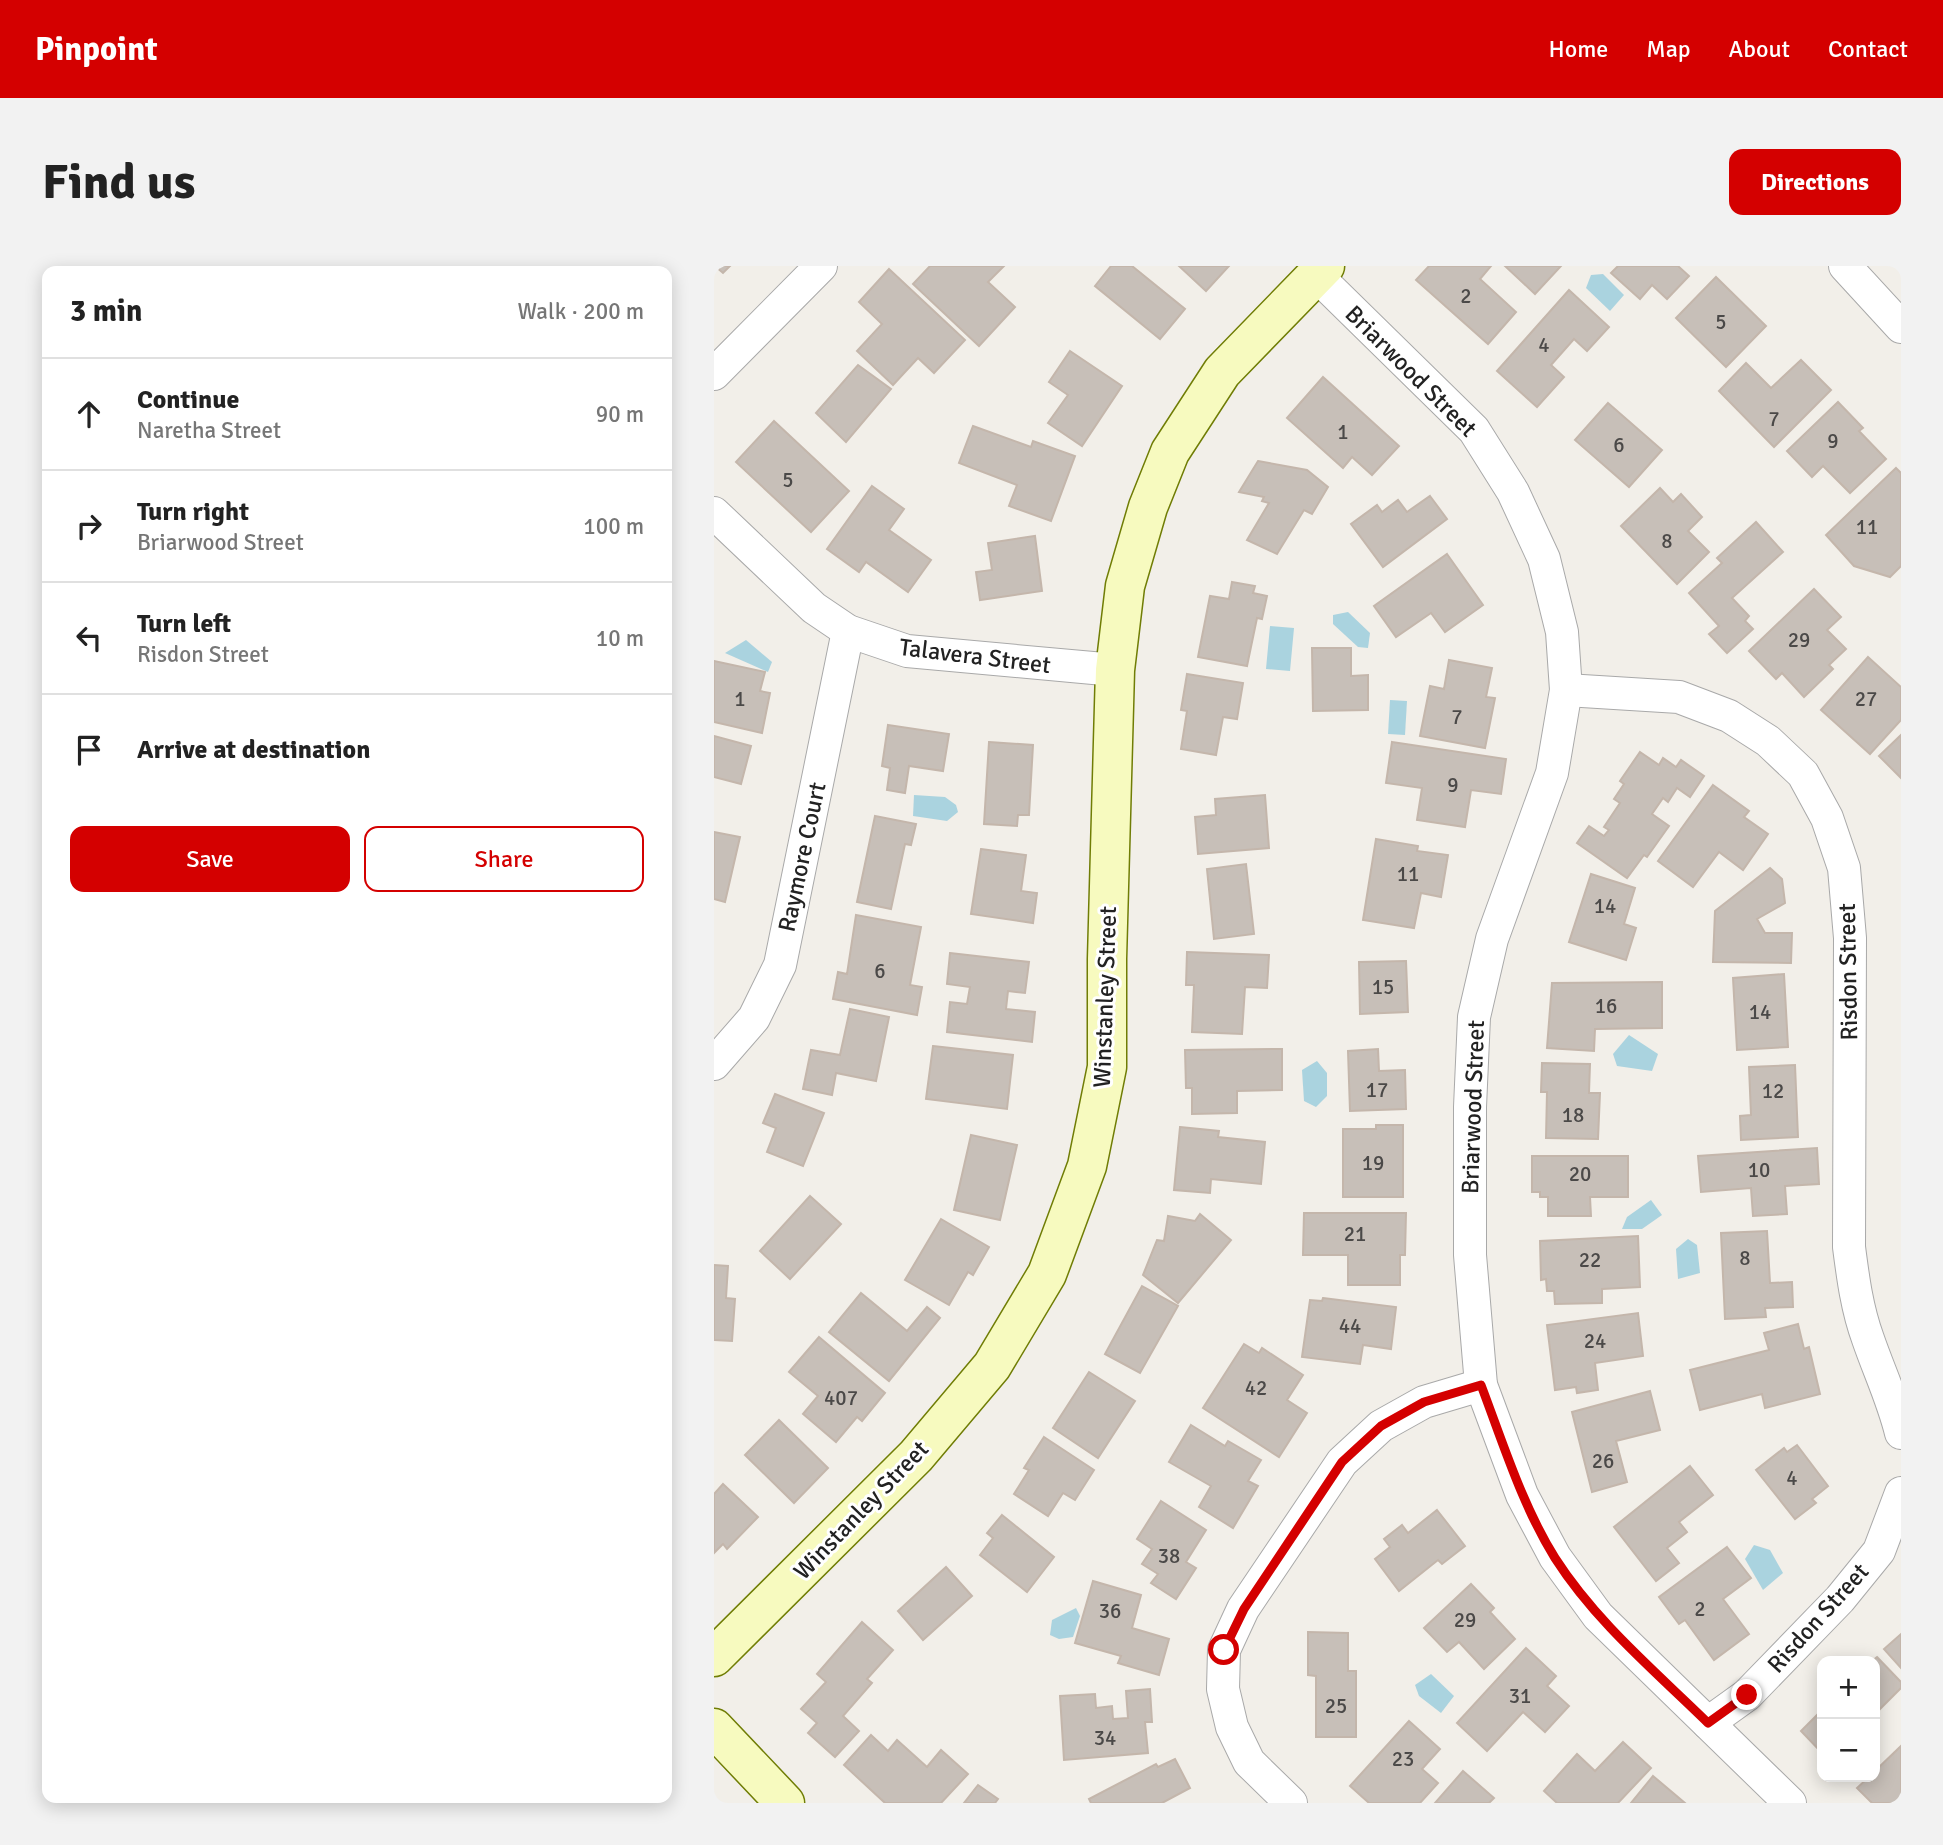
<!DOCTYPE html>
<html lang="en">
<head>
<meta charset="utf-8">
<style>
  :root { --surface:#fff; --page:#f2f2f2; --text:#222; --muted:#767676; --line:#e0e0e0; --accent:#d40000 }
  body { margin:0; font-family:Signika,sans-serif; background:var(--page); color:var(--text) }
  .controls { position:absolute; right:21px; bottom:21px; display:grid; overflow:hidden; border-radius:14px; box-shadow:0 4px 18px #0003 }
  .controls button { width:63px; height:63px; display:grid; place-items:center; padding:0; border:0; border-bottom:2px solid var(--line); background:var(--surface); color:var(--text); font:35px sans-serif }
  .stop { position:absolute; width:21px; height:21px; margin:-16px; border:5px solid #d40000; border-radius:50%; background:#fff }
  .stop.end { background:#d40000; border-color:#fff; box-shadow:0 2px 7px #0008 }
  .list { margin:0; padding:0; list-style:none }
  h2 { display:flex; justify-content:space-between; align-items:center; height:91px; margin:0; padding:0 28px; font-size:30px }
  h2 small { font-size:23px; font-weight:400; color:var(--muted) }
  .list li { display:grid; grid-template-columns:46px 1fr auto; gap:21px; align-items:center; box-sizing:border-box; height:112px; padding:0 28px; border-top:2px solid var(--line) }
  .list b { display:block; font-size:26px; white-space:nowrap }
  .list p { margin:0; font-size:23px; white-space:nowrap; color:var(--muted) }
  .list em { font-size:23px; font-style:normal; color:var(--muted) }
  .actions { display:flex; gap:14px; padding:21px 28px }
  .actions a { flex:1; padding:16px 0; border:2px solid var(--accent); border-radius:14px; text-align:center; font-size:24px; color:var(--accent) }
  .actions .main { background:var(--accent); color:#fff }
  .icon { flex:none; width:38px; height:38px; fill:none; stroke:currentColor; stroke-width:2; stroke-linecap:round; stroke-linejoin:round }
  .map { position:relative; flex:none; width:1187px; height:1537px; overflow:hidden; border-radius:14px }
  header { display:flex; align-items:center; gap:42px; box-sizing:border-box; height:98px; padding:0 35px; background:var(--accent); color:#fff }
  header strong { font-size:33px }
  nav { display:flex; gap:38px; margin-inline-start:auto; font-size:24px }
  .intro { display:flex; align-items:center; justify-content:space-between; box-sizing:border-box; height:168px; padding:0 42px }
  h1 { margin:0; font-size:49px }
  .button { padding:18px 32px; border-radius:14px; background:var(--accent); color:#fff; font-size:24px; font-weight:700 }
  main { display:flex; gap:42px; padding:0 42px }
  aside { flex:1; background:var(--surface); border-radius:14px; box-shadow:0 4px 18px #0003 }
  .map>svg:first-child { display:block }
</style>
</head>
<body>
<header>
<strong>Pinpoint</strong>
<nav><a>Home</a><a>Map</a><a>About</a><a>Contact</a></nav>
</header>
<div class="intro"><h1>Find us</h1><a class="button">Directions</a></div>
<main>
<aside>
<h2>3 min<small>Walk · 200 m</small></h2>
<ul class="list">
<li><svg class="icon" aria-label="ahead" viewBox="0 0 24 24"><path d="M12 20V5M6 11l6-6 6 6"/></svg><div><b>Continue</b><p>Naretha Street</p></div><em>90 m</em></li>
<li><svg class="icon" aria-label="right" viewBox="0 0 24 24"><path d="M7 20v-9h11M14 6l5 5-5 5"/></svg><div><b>Turn right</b><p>Briarwood Street</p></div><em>100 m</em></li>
<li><svg class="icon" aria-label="left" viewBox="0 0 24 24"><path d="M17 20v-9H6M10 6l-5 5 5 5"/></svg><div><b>Turn left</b><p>Risdon Street</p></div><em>10 m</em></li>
<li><svg class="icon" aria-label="arrive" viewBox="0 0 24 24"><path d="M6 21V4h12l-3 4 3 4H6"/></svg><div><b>Arrive at destination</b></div></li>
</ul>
<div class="actions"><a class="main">Save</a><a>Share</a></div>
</aside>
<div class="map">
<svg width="1187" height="1537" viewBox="0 0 1187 1537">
  <rect width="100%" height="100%" fill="#f2efe9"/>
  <g fill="#aad3df">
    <path d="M889 8 910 29 896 45 872 22 877 9Z"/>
    <path d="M634 346 656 367 654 382 644 381 619 358V349Z"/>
    <path d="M556 360 580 362 576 405 552 403Z"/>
    <path d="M32 374 58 396 54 406 11 387Z"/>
    <path d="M676 434 693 435 691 469 674 468Z"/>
    <path d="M200 529 231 531 242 539 244 546 233 555 199 550Z"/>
    <path d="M915 769 944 788 938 805 903 800 899 788Z"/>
    <path d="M603 795 613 807V830L602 841 590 835 588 804Z"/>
    <path d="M937 934 948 949 928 963H908L913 951Z"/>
    <path d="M974 973 983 979 986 1007 964 1013 962 983Z"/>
    <path d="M1040 1279 1056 1284 1069 1307 1049 1324 1031 1293Z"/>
    <path d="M362 1342 366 1350 359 1371 345 1373 336 1369 338 1354Z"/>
    <path d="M717 1408 740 1430 727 1447 705 1430 701 1419Z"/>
  </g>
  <g fill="#c7bfb8" stroke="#c4b6ab" stroke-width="2">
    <path d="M1 0H16L9 7Z"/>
    <path d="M216 0H290L274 16 301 41 265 80 199 18Z"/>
    <path d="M397 0H418L471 43 446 73 381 20Z"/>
    <path d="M465 0H515L492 25Z"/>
    <path d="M715 0H777L766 13 802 46 774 78 702 14Z"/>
    <path d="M791 0H847L821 28Z"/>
    <path d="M904 0H964L975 10 953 33 938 19 926 33 897 7Z"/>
    <path d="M175 3 251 74 220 107 204 92 179 119 143 85 168 58 145 36Z"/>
    <path d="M1002 11 1052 60 1012 101 962 52Z"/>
    <path d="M855 24 895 61 873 85 860 73 837 99 850 111 823 141 783 105Z"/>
    <path d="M356 85 408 120 368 180 334 157 354 129 335 116Z"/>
    <path d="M1087 94 1117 124 1060 181 1005 125 1032 97 1057 122Z"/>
    <path d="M144 99 177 123 132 176 102 147Z"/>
    <path d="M609 111 685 180 658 209 638 191 629 202 573 152Z"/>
    <path d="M1124 136 1149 162 1145 165 1172 193 1136 227 1109 200 1098 211 1073 185Z"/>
    <path d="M894 137 948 184 915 221 861 174Z"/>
    <path d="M60 155 135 225 97 266 22 196Z"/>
    <path d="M259 160 317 181 319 175 361 190 337 255 295 240 303 219 245 197Z"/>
    <path d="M544 195 593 204 614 221 598 248 590 244 563 288 533 274 555 237 548 235 550 231 525 226Z"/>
    <path d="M1182 202 1187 207V300L1176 311 1140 300 1112 269Z"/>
    <path d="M158 220 190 243 175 264 217 294 194 326 152 296 145 306 113 283Z"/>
    <path d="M946 222 959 236 967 228 988 251 974 265 995 286 963 318 907 260Z"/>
    <path d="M716 230 733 253 669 301 637 258 663 239 668 246 684 234 693 246Z"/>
    <path d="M1042 256 1069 286 1018 332 1035 350 1031 355 1039 363 1013 387 995 368 1005 360 975 327 1008 297 1003 292Z"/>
    <path d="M321 270 328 325 266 334 262 306 278 304 274 277Z"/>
    <path d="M733 288 769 339 731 366 717 347 682 371 660 340Z"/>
    <path d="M518 316 541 320 539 327 553 330 548 353 543 352 533 400 484 391 496 330 515 333Z"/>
    <path d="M1100 323 1127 351 1113 364 1132 383 1115 399 1119 403 1090 431 1068 407 1062 413 1035 385Z"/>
    <path d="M598 382H637V410L654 409V444L599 445Z"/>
    <path d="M1154 391 1187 421V454L1156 488 1107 444Z"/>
    <path d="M735 394 778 402 772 431 781 432 771 482 706 470 716 420 730 423Z"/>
    <path d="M0 395 51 406 46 425 56 427 48 467 0 456Z"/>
    <path d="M473 408 529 417 523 453 509 451 502 489 467 483 473 445 467 444Z"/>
    <path d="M174 459 235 468 229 505 195 500 191 527 173 524 176 502 168 500Z"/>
    <path d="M1187 469V512L1165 490Z"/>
    <path d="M0 470 37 480 27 518 0 511Z"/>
    <path d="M275 476 319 479 315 549H304L303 560 270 558Z"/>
    <path d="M678 476 792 493 787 528 757 524 751 561 703 554 708 522 672 517Z"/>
    <path d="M926 486 945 499 949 492 962 501 967 494 990 510 976 531 963 522 954 536 949 532 938 548 955 560 933 591 930 589 913 612 863 577 875 560 890 570 895 564 890 561 906 537 900 533 910 518 906 515Z"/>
    <path d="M999 519 1035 545 1030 551 1054 568 1029 604 1005 586 979 621 944 595Z"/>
    <path d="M551 529 555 582 484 588 481 551 502 549 501 533Z"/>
    <path d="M161 550 202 558 197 579 191 578 177 643 143 636Z"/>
    <path d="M0 566 26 571 11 636 0 633Z"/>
    <path d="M662 573 704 580 703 585 734 589 727 631 707 627 700 662 649 654Z"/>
    <path d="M267 583 312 589 307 625 323 627 319 657 257 648Z"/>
    <path d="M532 598 540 668 500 673 493 603Z"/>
    <path d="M1056 602 1068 613 1071 637 1043 653 1051 667H1078L1077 697 999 696 1001 645Z"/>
    <path d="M877 608 921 622 910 658 922 662 912 694 855 676Z"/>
    <path d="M142 649 207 661 196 719 208 721 203 749 119 733 124 706 133 708Z"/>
    <path d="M473 686 555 689 553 722 531 721 528 768 478 766 480 719H472Z"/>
    <path d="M236 687 315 696 311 727 294 725 292 743 321 746 318 776 233 766 236 736 253 738 256 721 233 718Z"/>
    <path d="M692 695 694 746 646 748 645 696Z"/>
    <path d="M1070 708 1074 781 1023 784 1019 712Z"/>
    <path d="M948 716V762L881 763 880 785 833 782 838 717Z"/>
    <path d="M136 743 175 751 162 815 122 807 118 829 89 823 97 784 126 789Z"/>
    <path d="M219 780 299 789 293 843 212 833Z"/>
    <path d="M568 783V824L523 825V847L478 848V822H472L471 784Z"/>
    <path d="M664 783 665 805 691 804 692 843 636 845 634 785Z"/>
    <path d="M828 797 876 798 875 827H886L884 873 832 872 833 826H827Z"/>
    <path d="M1081 799 1084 871 1027 874 1026 850 1037 849 1035 801Z"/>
    <path d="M61 828 110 847 89 900 53 886 62 862 49 857Z"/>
    <path d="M662 859H689V931H629V863H662Z"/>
    <path d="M466 861 505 865 504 871 551 876 547 918 497 913 496 927 460 924Z"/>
    <path d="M257 869 303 879 286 954 240 944Z"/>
    <path d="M1103 882 1105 918 1071 920 1073 948 1039 950 1037 922 987 926 984 890Z"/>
    <path d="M818 890H914V931H876L877 950H834V931H826V926H818Z"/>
    <path d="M96 930 127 958 76 1013 46 985Z"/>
    <path d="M590 947H692L691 989H686V1019H634V989H589Z"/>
    <path d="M486 948 517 974 464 1037 429 1009 443 974 450 975 454 950 481 955Z"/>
    <path d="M227 953 275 981 259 1009 254 1006 235 1039 191 1014Z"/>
    <path d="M1053 965 1056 1017 1078 1016 1079 1041 1051 1042 1052 1051 1011 1053 1007 967Z"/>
    <path d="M924 970 926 1021 888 1023V1037L841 1038 840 1025H833L832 1013 827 1014 826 975Z"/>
    <path d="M0 999 14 1000 12 1032 21 1033 18 1075 0 1074Z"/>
    <path d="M428 1020 464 1040 426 1107 391 1088Z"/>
    <path d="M147 1027 193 1065 213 1041 226 1052 175 1115 115 1066Z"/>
    <path d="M609 1032 682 1041 677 1083 649 1079 646 1098 588 1091 596 1034 608 1035Z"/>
    <path d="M924 1047 929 1090 881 1097 884 1124 863 1127 862 1121 841 1124 833 1059Z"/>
    <path d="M1084 1058 1090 1083 1095 1081 1106 1128 1051 1142 1048 1128 986 1144 976 1104 1055 1084 1050 1067Z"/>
    <path d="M105 1071 171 1127 148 1155 143 1151 122 1176 89 1148 104 1130 75 1106Z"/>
    <path d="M530 1078 545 1087 548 1082 589 1109 573 1134 593 1147 565 1191 489 1142Z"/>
    <path d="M375 1106 421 1135 384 1192 339 1162Z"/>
    <path d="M936 1125 946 1164 902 1175 913 1216 878 1226 858 1146Z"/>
    <path d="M65 1154 114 1202 80 1237 31 1189Z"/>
    <path d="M477 1159 511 1180 514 1175 547 1194 534 1215 544 1220 519 1262 485 1241 497 1220 455 1196Z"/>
    <path d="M330 1171 380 1204 361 1234 349 1227 334 1250 300 1228 315 1204 310 1202Z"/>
    <path d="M1083 1179 1114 1220 1098 1233 1102 1237 1081 1253 1042 1204 1070 1182 1073 1186Z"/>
    <path d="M976 1200 999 1229 965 1256 973 1266 953 1282 965 1297 942 1315 900 1261Z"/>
    <path d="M9 1218 44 1251 13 1283 9 1278 0 1287V1228Z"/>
    <path d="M447 1235 492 1264 472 1296 482 1302 462 1333 437 1317 444 1308 428 1298 438 1283 423 1273Z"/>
    <path d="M723 1244 751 1280 728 1298 724 1294 685 1325 661 1293 676 1281 670 1273 688 1259 694 1267Z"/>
    <path d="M288 1249 340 1291 313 1326 266 1289 279 1272 273 1267Z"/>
    <path d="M1013 1281 1037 1312 1009 1333 1035 1368 1000 1394 971 1354 965 1358 945 1331Z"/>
    <path d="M232 1301 258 1330 209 1374 184 1345Z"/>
    <path d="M379 1315 427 1329 418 1362 455 1373 445 1409 404 1397 407 1390 361 1377Z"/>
    <path d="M757 1318 780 1342 776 1346 801 1373 770 1403 745 1376 733 1386 710 1362Z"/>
    <path d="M148 1356 179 1384 153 1413 158 1417 129 1450 145 1465 121 1491 94 1467 103 1457 87 1443 112 1416 103 1408Z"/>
    <path d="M594 1366 634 1367V1405H642V1471H602V1410L594 1409Z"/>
    <path d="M1187 1368V1402L1170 1383Z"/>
    <path d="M812 1382 842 1410 833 1420 855 1440 831 1466 809 1446 773 1485 743 1457Z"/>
    <path d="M1163 1391 1187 1416V1422L1161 1448V1395H1158Z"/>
    <path d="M436 1423 438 1456H431L434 1487 350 1494 346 1430 381 1428 382 1442 398 1440 399 1453 414 1452 412 1425Z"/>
    <path d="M1108 1444V1487L1087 1465Z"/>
    <path d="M695 1455 726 1483 708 1503 724 1517 706 1537H655L636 1520Z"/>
    <path d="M157 1469 174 1485 183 1474 213 1501 227 1484 254 1508 227 1537H171L130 1499Z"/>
    <path d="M909 1476 937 1502 904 1537H843L830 1525 863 1488 881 1505Z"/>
    <path d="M1187 1480V1537H1158L1143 1522 1155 1511H1161V1505Z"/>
    <path d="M461 1493 476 1522 448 1537H377L375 1533 442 1498 444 1501Z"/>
    <path d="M749 1505 780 1532 775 1537H721Z"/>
    <path d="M939 1510 971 1537H917Z"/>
    <path d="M264 1519 284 1533 281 1537H250Z"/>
  </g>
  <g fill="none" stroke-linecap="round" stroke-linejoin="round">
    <g stroke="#a9a9a9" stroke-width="34">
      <g id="street">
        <path d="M1131 0 1187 61"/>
        <path d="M602 9 760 164 799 226 830 293 848 366 852 424 838 507 778 673 760 751 756 841V989L767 1119 808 1229 841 1291 884 1350 1076 1537"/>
        <path d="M0 108 107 0"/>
        <path d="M0 247 100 342 134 365 193 385 401 404"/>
        <path d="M852 424 965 431 1015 450 1054 475 1089 508 1113 552 1130 602 1136 672 1135 981C1139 1012 1143 1043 1154 1073 1165 1105 1179 1134 1187 1167"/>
        <path d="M0 798 40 752 66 699 134 365"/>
        <path d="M994 1457 1033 1429 1126 1333 1165 1285 1187 1227"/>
        <path d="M577 1537 535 1496 518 1461 509 1423 510 1384 529 1343 628 1196 667 1160 710 1136 767 1119"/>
      </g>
    </g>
    <g stroke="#707d05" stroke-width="41">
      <g id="secondary">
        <path d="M0 1391 202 1190 278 1100 333 1008 373 900 393 801V693L401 404 411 320 434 241 456 186 508 106 611 0"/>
        <path d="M0 1462 71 1537"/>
      </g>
    </g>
    <use href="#street" stroke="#fff" stroke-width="32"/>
    <use href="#secondary" stroke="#f7fabf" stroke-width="38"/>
  </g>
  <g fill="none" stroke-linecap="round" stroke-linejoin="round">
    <path stroke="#d40000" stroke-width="9" d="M510 1384 530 1343 628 1196 667 1160 710 1136 767 1119C789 1177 808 1239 841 1292 882 1356 941 1405 994 1457L1033 1429"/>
  </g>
  <g text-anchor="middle" stroke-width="6" stroke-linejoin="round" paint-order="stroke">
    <g font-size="21" fill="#4b4948">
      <text x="752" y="37">2</text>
      <text x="1007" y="63">5</text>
      <text x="830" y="86">4</text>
      <text x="1060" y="160">7</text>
      <text x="629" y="173">1</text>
      <text x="1119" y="182">9</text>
      <text x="905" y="186">6</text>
      <text x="74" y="221">5</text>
      <text x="1153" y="268">11</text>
      <text x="953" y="282">8</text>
      <text x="1085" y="381">29</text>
      <text x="26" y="440">1</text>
      <text x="1152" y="440">27</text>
      <text x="743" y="458">7</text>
      <text x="739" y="526">9</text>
      <text x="694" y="615">11</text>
      <text x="891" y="647">14</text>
      <text x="166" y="712">6</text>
      <text x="669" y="728">15</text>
      <text x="892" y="747">16</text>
      <text x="1046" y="753">14</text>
      <text x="663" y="831">17</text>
      <text x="1059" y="832">12</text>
      <text x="859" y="856">18</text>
      <text x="659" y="904">19</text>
      <text x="1045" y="911">10</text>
      <text x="866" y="915">20</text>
      <text x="641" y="975">21</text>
      <text x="1031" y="999">8</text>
      <text x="876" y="1001">22</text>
      <text x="636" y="1067">44</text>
      <text x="881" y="1082">24</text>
      <text x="542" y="1129">42</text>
      <text x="127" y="1139">407</text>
      <text x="889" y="1202">26</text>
      <text x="1078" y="1219">4</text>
      <text x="455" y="1297">38</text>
      <text x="986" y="1350">2</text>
      <text x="396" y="1352">36</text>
      <text x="751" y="1361">29</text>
      <text x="806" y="1437">31</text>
      <text x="622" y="1447">25</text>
      <text x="391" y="1479">34</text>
      <text x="689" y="1500">23</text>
    </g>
    <g font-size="24" fill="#222" stroke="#fff">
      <text transform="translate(697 105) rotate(45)" y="8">Briarwood Street</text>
      <text transform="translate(261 390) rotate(7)" y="8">Talavera Street</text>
      <text transform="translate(88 591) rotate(-78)" y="8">Raymore Court</text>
      <text transform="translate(1134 706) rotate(-91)" y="8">Risdon Street</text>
      <text transform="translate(391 731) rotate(-88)" y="8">Winstanley Street</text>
      <text transform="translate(759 841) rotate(-88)" y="8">Briarwood Street</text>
      <text transform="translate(147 1244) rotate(-46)" y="8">Winstanley Street</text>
      <text transform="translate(1104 1352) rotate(-48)" y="8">Risdon Street</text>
    </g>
  </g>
</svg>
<div class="controls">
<button>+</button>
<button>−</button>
</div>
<div class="stop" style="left:510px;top:1384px"></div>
<div class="stop end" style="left:1033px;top:1429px"></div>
</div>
</main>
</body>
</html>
